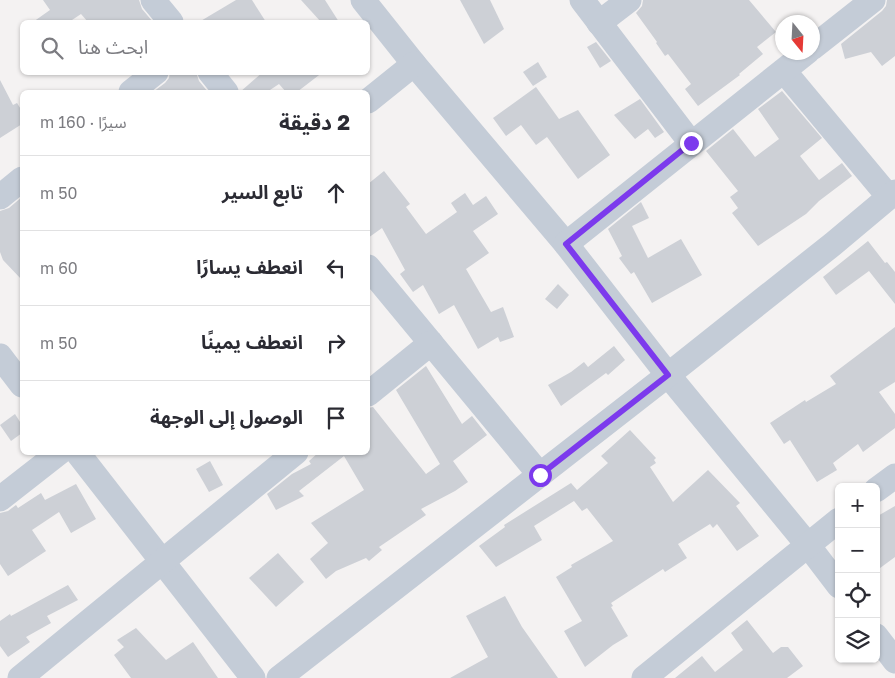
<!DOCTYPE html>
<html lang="ar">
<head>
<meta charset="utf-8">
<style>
  :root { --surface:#fff; --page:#f2f2f3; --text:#2b2b33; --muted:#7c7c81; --line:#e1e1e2 }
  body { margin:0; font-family:"Golos Text","Noto Sans Arabic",sans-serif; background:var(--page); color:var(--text); direction:rtl }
  .controls { position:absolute; right:15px; bottom:15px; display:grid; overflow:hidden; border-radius:8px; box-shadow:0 1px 4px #0004 }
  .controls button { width:45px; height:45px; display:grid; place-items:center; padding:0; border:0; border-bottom:1px solid var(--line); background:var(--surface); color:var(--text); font:25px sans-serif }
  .compass { position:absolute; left:775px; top:15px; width:45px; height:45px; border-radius:50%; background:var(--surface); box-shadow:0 1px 4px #0004; rotate:162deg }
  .stop { position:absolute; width:15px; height:15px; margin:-11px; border:4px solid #7c3aed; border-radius:50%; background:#fff }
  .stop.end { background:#7c3aed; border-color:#fff; box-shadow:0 1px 5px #0008 }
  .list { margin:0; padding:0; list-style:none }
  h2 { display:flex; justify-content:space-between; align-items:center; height:65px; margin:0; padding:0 20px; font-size:21px }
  h2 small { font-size:16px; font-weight:400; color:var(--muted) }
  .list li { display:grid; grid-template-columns:32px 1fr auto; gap:15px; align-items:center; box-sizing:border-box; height:75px; padding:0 20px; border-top:1px solid var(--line) }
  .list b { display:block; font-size:19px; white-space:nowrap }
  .list em { font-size:16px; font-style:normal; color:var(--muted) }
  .icon { flex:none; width:28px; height:28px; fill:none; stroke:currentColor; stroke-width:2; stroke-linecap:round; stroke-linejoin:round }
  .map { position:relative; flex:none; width:895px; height:678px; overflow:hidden; direction:ltr }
  .search { position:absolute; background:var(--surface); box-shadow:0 1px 4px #0004; left:20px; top:20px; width:350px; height:55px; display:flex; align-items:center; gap:12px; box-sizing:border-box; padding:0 18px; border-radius:8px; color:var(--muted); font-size:19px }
  .panel { position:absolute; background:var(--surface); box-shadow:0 1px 4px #0004; left:20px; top:90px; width:350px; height:365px; border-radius:8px; direction:rtl }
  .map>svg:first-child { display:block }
</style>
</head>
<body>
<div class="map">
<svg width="895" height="678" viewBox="0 0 895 678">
  <rect width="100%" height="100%" fill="#f4f2f2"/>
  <g fill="#cdd0d6">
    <path d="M43 0H139L142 9 153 22H88L81 14 69 22H33L50 10Z"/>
    <path d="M236 0H252L266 22H199Z"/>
    <path d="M301 0H325L339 22H321Z"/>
    <path d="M460 0H490L504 29 484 44Z"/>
    <path d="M643 0H749L776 32 757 47 763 54 739 74 740 75 698 106 685 89 691 84 668 54 665 56 656 43 657 42 636 13 642 6Z"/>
    <path d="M887 0H895V56L882 66 871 52 845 59 841 44 882 11 886 6Z"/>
    <path d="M596 42 611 61 600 68 587 47Z"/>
    <path d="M538 62 547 77 533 86 523 72Z"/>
    <path d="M170 72H196L199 81 208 92H153L165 83 169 78Z"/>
    <path d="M263 72H323L297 92H286L279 84 267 92H240Z"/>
    <path d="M0 80 13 105 17 103 22 111V124L0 138Z"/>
    <path d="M536 87 559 119 578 110 610 155 578 179 547 137 536 145 521 125 506 136 493 118Z"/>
    <path d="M782 91 822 138 800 156 819 180 842 163 852 176 819 201 806 214 758 246 732 213 738 208 730 197 738 191 706 151 733 129 755 157 779 139 758 109Z"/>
    <path d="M640 99 664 132 655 138 648 129 635 139 614 115Z"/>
    <path d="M384 171 410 204 406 207 426 234 457 212 451 203 465 193 473 205 486 196 498 214 473 231 489 253 466 269 491 312 503 307 514 337 500 342 498 337 478 349 454 305 439 314 423 285 413 292 400 274 405 270 382 228 368 238V184Z"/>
    <path d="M22 197V280L3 260 0 252V211L9 208Z"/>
    <path d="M641 202 649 218 632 226 648 258 681 239 702 275 652 303 634 272 631 274 619 258 622 256 608 229Z"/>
    <path d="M868 241 885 263 887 262 895 272V304L869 271 836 295 823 277Z"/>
    <path d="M558 284 569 295 557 309 545 299Z"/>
    <path d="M895 327V382L879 392 895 414V428L863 452 858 444 833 463 837 470 817 482 790 440 784 444 770 423 805 400 806 402 836 384 830 376Z"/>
    <path d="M614 346 625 360 608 375 606 373 561 406 548 385 571 372 584 362 588 367Z"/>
    <path d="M426 366 462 424 472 416 487 435 453 461 468 482 455 491 421 509 426 515 379 547 382 550 369 561 366 558 336 571 326 579 310 559 328 543 311 523 364 490 344 456 299 491 304 496 276 510 267 494 292 474 311 464 309 461 319 452H368V408L373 407 426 474 440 464 396 390Z"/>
    <path d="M15 414 22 425V433L11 441 0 425Z"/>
    <path d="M630 430 656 458 654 460 656 463 650 467 673 502 708 470 740 503 736 506 759 536 737 551 717 524 713 528 710 524 678 544 687 558 665 572 663 569 611 603 613 606 611 607 628 636 613 645 585 667 564 631 582 621 556 577 572 567 571 565 613 541 587 508 582 511 574 501 534 526 542 540 496 567 479 546 505 527 504 525 571 483 577 490 608 463 601 456Z"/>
    <path d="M210 461 223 485 209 492 196 469Z"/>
    <path d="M76 484 96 519 71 533 59 512 32 530 46 551 8 576 0 564V513L8 511 16 505 18 508 41 493 45 500Z"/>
    <path d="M895 506V557L876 571V517Z"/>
    <path d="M278 553 304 582 276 607 249 578Z"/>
    <path d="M68 585 78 600 47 616 51 623 26 637 30 642 8 657 0 646V621L10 614 11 616Z"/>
    <path d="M505 596 522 627 558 678H450L488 657 466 616Z"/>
    <path d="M747 620 773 653 781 647H788L803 666 787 678H675L702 656 715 672 743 650 731 633Z"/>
    <path d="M136 628 166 660 193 642 218 678H131L114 655 124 647 117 640Z"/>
  </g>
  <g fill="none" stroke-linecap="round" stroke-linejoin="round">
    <g stroke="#c4ccd7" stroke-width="25">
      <path d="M153 0 171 22"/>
      <path d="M363 0 414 64 566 244 668 375 807 544 839 586"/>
      <path d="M582 0 691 143"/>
      <path d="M599 23 629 0"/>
      <path d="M812 48 873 0"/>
      <path d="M784 71 889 197"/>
      <path d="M210 72 226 92"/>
      <path d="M131 92 156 72"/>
      <path d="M368 101 414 64"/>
      <path d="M0 197 22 179"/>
      <path d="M566 244 807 52"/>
      <path d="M368 267 540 475"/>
      <path d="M0 356 22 385"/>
      <path d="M368 394 431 343"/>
      <path d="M77 452 253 678"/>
      <path d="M876 490 895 476"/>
      <path d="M0 499 60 452"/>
      <path d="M876 636 895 661"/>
      <path d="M20 678 296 452"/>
      <path d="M279 678 668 375 833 244 895 192"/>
      <path d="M644 678 839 520"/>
    </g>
  </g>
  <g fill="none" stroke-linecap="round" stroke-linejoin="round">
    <path stroke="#7c3aed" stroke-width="6" d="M540 475 668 375 566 244 691 143"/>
  </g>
</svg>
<div class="controls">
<button>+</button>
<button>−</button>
<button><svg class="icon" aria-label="locate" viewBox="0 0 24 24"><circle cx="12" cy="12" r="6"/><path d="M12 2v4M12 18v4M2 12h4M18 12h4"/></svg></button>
<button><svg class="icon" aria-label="layers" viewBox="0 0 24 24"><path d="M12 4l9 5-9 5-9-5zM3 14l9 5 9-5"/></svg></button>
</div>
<svg class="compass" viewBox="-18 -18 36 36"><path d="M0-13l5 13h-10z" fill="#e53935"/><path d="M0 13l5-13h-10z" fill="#7c7c81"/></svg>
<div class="stop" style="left:540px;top:475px"></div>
<div class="stop end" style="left:691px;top:143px"></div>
<div class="search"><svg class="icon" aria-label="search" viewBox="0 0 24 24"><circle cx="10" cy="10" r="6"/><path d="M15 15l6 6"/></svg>ابحث هنا</div>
<section class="panel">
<h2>2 دقيقة<small>سيرًا · 160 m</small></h2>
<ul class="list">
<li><svg class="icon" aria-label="ahead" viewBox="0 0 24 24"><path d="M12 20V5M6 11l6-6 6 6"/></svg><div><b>تابع السير</b></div><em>50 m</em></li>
<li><svg class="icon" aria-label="left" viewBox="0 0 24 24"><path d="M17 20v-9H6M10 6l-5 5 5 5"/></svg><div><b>انعطف يسارًا</b></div><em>60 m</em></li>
<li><svg class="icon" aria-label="right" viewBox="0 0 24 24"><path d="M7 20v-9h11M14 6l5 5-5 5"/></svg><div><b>انعطف يمينًا</b></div><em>50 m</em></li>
<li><svg class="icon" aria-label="arrive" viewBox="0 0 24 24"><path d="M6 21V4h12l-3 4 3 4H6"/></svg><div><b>الوصول إلى الوجهة</b></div></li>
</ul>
</section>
</div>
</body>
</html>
